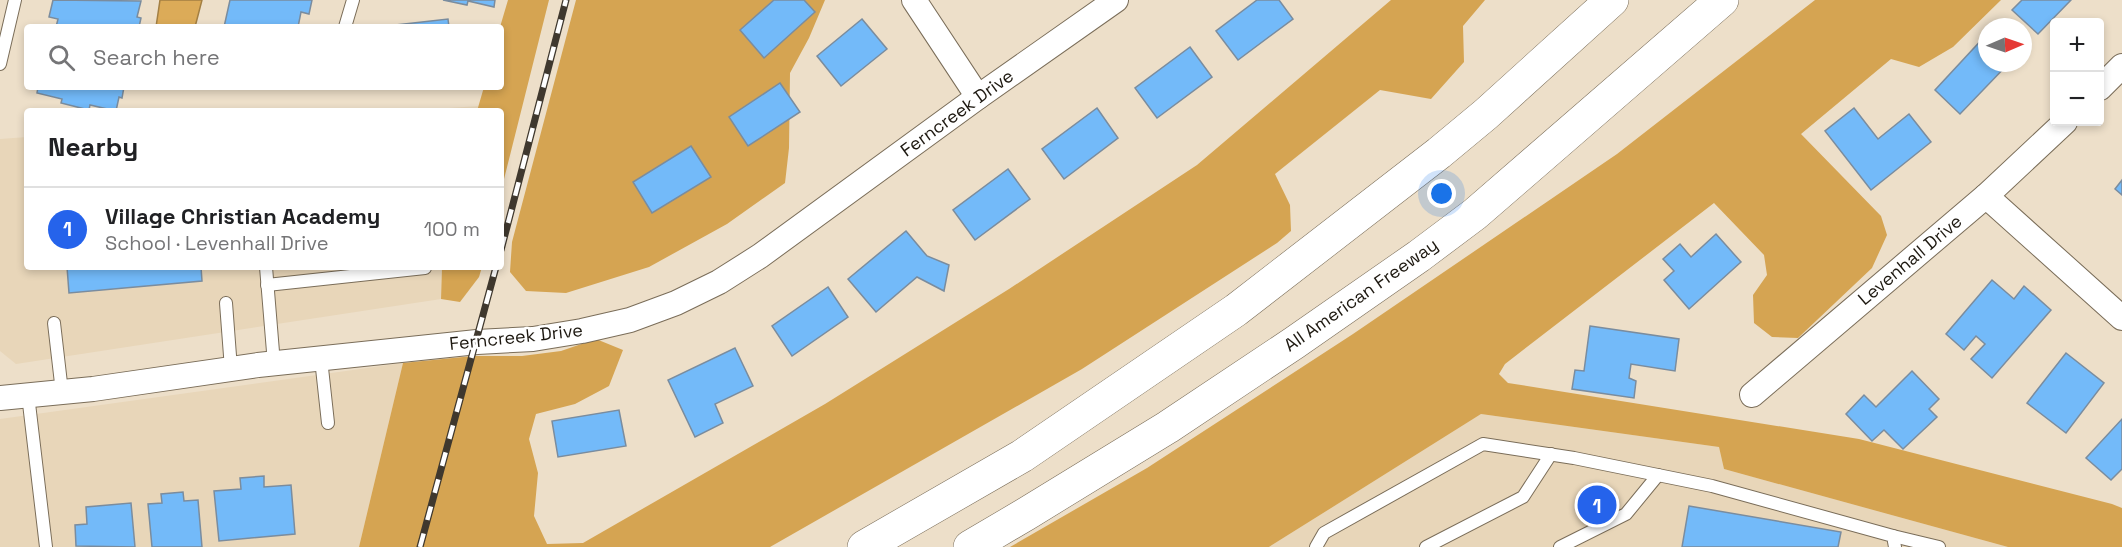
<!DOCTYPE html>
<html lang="en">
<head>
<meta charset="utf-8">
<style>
  :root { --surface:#fff; --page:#f2f2f2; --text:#202124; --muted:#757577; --line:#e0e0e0; --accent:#2563eb }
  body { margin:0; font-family:"Space Grotesk",sans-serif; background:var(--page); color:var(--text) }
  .controls { position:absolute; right:18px; top:18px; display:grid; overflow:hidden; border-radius:6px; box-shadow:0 3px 9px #0003 }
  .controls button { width:54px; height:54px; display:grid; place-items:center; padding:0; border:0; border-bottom:2px solid var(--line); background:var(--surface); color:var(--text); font:30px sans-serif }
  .compass { position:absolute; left:1978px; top:18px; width:54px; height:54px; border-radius:50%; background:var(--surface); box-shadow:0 3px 9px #0003; rotate:88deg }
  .you { position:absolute; left:1442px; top:194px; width:21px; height:21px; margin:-15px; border:4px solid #fff; border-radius:50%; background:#1a73e8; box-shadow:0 0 0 9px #1a73e833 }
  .badge { display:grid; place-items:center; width:39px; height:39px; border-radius:50%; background:var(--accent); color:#fff; font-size:20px; font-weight:700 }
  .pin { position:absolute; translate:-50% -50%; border:3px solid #fff; box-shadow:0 2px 6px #0006 }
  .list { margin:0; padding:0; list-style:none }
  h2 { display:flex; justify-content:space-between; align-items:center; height:78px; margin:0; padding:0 24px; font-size:26px }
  h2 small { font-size:20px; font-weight:400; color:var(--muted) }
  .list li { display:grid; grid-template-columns:39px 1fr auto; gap:18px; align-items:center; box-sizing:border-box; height:84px; padding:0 24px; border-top:2px solid var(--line) }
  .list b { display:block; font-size:22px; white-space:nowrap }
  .list p { margin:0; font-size:20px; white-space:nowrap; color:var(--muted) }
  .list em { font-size:20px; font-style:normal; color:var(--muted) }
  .icon { flex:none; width:33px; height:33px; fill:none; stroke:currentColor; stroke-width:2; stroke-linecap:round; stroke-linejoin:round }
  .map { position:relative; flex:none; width:2122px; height:547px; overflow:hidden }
  .search { position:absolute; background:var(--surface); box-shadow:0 3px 9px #0003; left:24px; top:24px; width:480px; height:66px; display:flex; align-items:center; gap:15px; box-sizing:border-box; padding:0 21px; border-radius:6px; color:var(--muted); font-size:22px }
  .panel { position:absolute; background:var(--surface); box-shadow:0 3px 9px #0003; left:24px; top:108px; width:480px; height:162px; border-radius:6px }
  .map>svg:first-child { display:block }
</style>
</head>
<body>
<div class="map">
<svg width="2122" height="547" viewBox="0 0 2122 547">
  <rect width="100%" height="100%" fill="#eddfc9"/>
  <g fill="#e8d6b9">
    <path d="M479 106 477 111H404Z"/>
    <path d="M27 137V267H442L441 299 16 364 0 351V139Z"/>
    <path d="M403 363 359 547H0V419Z"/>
    <path d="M1481 414 1719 447 1724 469 2008 547H1269Z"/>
  </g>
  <g fill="#d5a452">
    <path d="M508 0H549L501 191V111H477L484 87H501L500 27Z"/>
    <path d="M576 0H825L809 38 790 73 789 148 785 183 727 224 649 267 566 293 526 291 510 272 512 242Z"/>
    <path d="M1391 0H1485L1463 26 1464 62 1431 99 1380 90 1275 174 1290 205 1291 231 1277 243 1082 369 770 547H359L403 363 473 356H522L561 351 596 339 623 350 609 386 575 404 536 414 529 439 538 473 534 516 547 544 583 543 825 404 1009 289 1197 165Z"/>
    <path d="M1815 0H2001L1953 47 1919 67 1891 59 1801 134 1881 216 1887 235 1872 268 1798 338 1772 337 1754 323 1753 295 1767 275 1764 255 1714 203 1505 364 1499 374 1508 383 1859 439 2112 504 2122 508V547H2008L1724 469 1719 447 1481 414 1269 547H1010L1147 468 1353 334 1617 154Z"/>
    <path d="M442 267H482L479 277 460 302 441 299Z"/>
  </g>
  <path fill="#dcab58" stroke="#a37f42" stroke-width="1.5" d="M160 0H202L195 27H156Z"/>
  <g fill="#73baf9" stroke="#7a8c9e" stroke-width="1.5">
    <path d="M53 0 141 1 137 17 141 18 139 27H56L58 19 49 17Z"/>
    <path d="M230 0H312L309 14 301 12 298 27H224Z"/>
    <path d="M443 0H495L494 7 468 1 467 5Z"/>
    <path d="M774 0H804L815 12 764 58 740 30Z"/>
    <path d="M1257 0H1279L1293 19 1238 60 1216 31Z"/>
    <path d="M2022 0H2071L2038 34 2012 10Z"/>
    <path d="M448 19 449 27H387V26Z"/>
    <path d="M862 19 887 49 841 86 817 56Z"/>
    <path d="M1987 34V63H2009L1960 114 1935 90Z"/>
    <path d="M1190 47 1212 77 1157 118 1135 88Z"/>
    <path d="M780 83 800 112 748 146 729 117Z"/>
    <path d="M38 87H124L122 98 119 97 116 111 90 105 89 110 61 103 62 99 37 93Z"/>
    <path d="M1097 108 1118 138 1064 179 1042 149Z"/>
    <path d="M1854 108 1878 139 1909 114 1931 142 1871 190 1825 131Z"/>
    <path d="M691 146 711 177 652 213 633 182Z"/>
    <path d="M1008 169 1030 199 975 240 953 210Z"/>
    <path d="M2122 180V195L2115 189Z"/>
    <path d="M906 231 927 256 949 265 944 291 917 277 876 312 848 279Z"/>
    <path d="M1716 234 1741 262 1689 309 1664 280 1674 271 1663 259 1680 244 1691 257Z"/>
    <path d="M67 267H201L202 281 69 293Z"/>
    <path d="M1992 280 2014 299 2024 286 2051 310 1992 378 1971 359 1985 344 1976 336 1964 350 1946 334Z"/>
    <path d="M828 287 848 317 792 356 772 326Z"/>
    <path d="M1590 326 1679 339 1675 371 1631 364 1629 378 1636 381 1634 398 1572 389 1575 370 1584 371Z"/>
    <path d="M735 348 753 386 715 404 723 423 695 437 668 380Z"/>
    <path d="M2066 353 2104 383 2066 433 2027 403Z"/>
    <path d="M1912 371 1939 399 1929 409 1937 417 1903 449 1884 430 1872 441 1846 414 1864 395 1876 407Z"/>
    <path d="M619 410 626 446 558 457 552 421Z"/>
    <path d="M2122 419V469L2111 480 2086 458Z"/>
    <path d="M264 476V487L291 485 295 534 219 541 214 491 241 489 240 478Z"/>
    <path d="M183 492 184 501 198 500 202 547H152L148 504 162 503 161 494Z"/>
    <path d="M131 503 135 547 76 546 75 525 87 524 86 507Z"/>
    <path d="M1689 506 1841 532 1838 547H1682Z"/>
  </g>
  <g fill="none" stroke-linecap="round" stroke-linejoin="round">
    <g stroke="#7a6d59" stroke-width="14">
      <g id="service">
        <path d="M345 27 353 0"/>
        <path d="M0 64 15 0"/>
        <path d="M266 267 274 364"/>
        <path d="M267 285 425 268"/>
        <path d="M226 303 231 369"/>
        <path d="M54 323 62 392"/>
        <path d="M321 359 328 423"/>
        <path d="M28 395 46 547"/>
        <path d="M1893 536 1939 547"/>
        <path d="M1316 547 1324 533 1483 444 1574 458 1712 486 1893 536 1895 547"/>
        <path d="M1426 547 1523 497 1551 454"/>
        <path d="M1560 547 1626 514 1658 475"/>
      </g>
    </g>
    <g stroke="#7a6d59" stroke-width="26">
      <g id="minor">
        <path d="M914 0 978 97"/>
        <path d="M2100 88 2122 66"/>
        <path d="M1986 196 2122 318"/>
        <path d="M1752 395 1986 196 2065 122"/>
        <path d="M0 398 93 389 258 365 477 342 533 339 582 331 630 320 676 303 719 282 760 256 978 97 1116 0"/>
      </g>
    </g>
    <g stroke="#7a6d59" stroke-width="34">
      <g id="motorway">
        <path d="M864 547 1022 456 1236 310 1439 153 1486 114 1612 0"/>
        <path d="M970 547 1026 514 1168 427 1294 343 1419 256 1475 214 1722 0"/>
      </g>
    </g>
    <use href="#service" stroke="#fff" stroke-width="12"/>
    <use href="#minor" stroke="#fff" stroke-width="24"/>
    <use href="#motorway" stroke="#fff" stroke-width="33"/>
    <g stroke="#3f382e" stroke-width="7">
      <g id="rail">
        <path d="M501 250 566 0"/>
        <path d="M420 547 496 267"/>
      </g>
    </g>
    <use href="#rail" stroke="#fff" stroke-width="4.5" stroke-dasharray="14" stroke-linecap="butt"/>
  </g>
  <g text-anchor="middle" stroke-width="5" stroke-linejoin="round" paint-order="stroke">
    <g font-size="18" fill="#1d1810" stroke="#fff">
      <text transform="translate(957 113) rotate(-36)" y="6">Ferncreek Drive</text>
      <text transform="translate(1910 260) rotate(-40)" y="6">Levenhall Drive</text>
      <text transform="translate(1361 295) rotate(-35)" y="6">All American Freeway</text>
      <text transform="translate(516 337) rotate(-6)" y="6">Ferncreek Drive</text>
    </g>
  </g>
</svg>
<div class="controls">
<button>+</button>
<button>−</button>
</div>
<svg class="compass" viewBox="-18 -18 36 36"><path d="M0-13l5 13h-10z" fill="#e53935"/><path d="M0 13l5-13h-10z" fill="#757577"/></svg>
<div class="you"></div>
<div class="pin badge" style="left:1597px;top:505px">1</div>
<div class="search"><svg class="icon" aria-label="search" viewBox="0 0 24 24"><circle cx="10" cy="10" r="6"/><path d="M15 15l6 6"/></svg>Search here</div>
<section class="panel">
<h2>Nearby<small></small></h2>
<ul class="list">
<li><span class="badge">1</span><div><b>Village Christian Academy</b><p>School · Levenhall Drive</p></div><em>100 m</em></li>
</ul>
</section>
</div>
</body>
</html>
